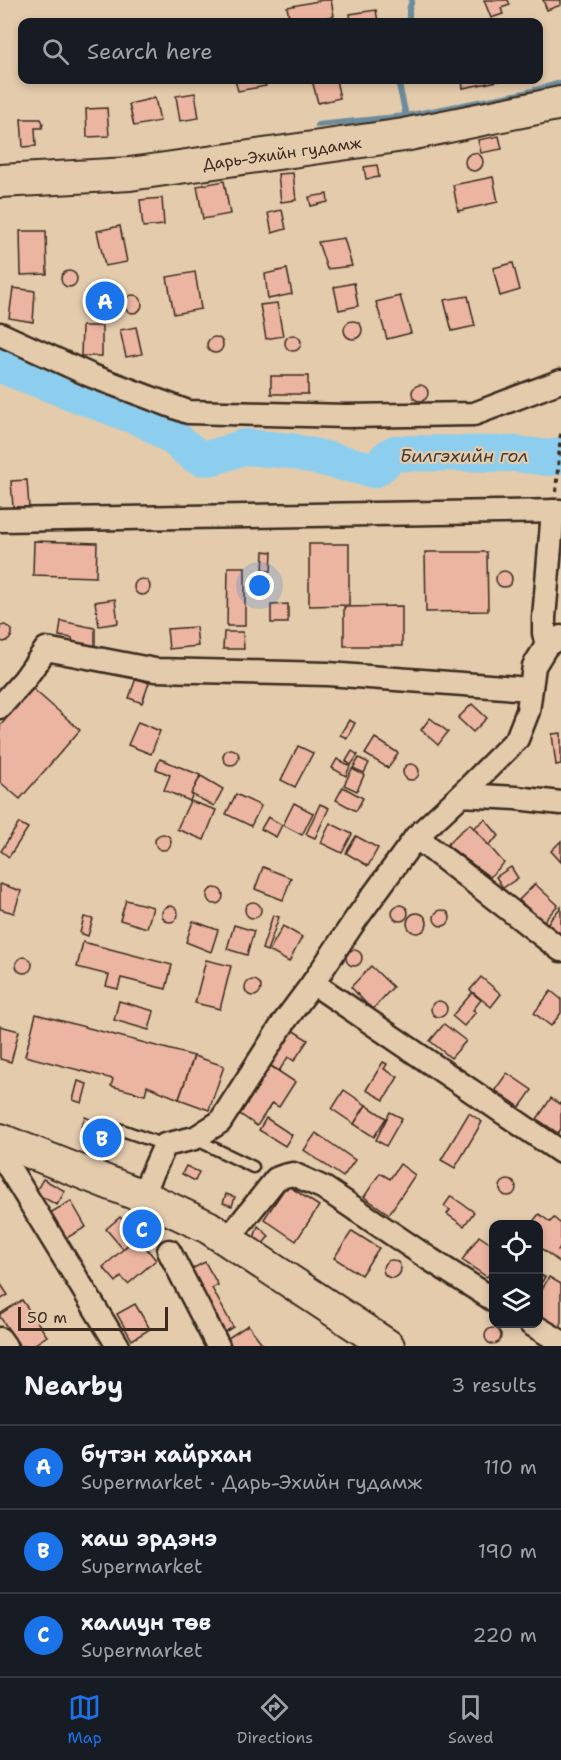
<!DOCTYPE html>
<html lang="en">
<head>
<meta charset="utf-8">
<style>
  :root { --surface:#171b24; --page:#242831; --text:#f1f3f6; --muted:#9ea1a6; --line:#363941; --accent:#1a73e8 }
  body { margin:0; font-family:"Shantell Sans",sans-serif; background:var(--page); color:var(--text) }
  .controls { position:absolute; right:18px; bottom:18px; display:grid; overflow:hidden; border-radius:12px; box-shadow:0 3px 9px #0003 }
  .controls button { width:54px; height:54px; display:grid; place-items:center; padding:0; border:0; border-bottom:2px solid var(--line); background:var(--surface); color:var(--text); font:30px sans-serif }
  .scale { position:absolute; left:18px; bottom:15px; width:150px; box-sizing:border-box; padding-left:6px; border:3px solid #3b2a1e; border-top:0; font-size:16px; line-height:21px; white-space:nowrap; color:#3b2a1e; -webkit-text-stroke:4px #e3cbac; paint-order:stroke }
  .you { position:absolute; left:260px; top:586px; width:21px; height:21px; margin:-15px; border:4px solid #fff; border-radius:50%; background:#1a73e8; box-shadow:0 0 0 9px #1a73e833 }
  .badge { display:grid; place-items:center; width:39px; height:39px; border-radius:50%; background:var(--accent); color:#fff; font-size:20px; font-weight:700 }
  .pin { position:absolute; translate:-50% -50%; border:3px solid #fff; box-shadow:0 2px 6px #0006 }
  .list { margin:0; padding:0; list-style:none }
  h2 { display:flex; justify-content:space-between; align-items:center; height:78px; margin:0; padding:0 24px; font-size:26px }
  h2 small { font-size:20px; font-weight:400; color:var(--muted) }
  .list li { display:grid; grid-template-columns:39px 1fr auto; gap:18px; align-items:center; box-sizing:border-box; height:84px; padding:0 24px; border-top:2px solid var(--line) }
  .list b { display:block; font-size:22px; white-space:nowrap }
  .list p { margin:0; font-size:20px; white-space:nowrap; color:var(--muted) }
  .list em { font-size:20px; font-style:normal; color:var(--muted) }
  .icon { flex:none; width:33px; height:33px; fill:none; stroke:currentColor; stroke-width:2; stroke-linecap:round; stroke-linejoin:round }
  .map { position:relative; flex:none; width:561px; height:1346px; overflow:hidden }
  .search { position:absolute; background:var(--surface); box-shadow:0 3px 9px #0003; left:18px; right:18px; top:18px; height:66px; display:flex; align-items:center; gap:15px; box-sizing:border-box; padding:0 21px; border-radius:12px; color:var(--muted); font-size:22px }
  .sheet { height:330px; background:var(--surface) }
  nav { display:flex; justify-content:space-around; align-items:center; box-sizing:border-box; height:84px; border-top:2px solid var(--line); background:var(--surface); font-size:16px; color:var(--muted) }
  nav a { display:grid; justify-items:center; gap:3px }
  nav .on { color:var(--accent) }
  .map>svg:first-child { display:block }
</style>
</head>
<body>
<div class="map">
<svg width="561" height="1346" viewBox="0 0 561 1346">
  <rect width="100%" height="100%" fill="#e3cbac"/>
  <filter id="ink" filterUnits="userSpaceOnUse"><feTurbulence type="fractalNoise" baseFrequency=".0167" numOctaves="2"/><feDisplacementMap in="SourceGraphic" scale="12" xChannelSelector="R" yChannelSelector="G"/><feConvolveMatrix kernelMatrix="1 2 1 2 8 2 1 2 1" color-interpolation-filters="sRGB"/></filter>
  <g filter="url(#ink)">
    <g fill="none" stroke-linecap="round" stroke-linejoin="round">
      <g stroke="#6c8c9b" stroke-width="6">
        <path d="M409 22V10L412 0"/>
        <path d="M398 80 406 116"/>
        <path d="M318 125 406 116 525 93 561 83"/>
      </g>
      <path stroke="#8dceee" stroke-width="36" d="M0 365 147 421 170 435 195 455 203 458 214 457 244 447 291 451 373 470C383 467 385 457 395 453L515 454 551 458 561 455"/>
    </g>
    <g fill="#ebb5a1" stroke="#3b2a1e" stroke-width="1.5">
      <path d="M323 0H331L334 16 315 20 316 22H290L287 7Z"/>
      <path d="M484 0H508L510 5 501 8 503 14 491 18Z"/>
      <path d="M543 0H561V5L547 10Z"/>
      <path d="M376 10 378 22H351L350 14Z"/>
      <path d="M235 80H264L266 86 238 91Z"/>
      <path d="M312 80H336L340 98 318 103Z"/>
      <path d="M462 80H503L463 88Z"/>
      <path d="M195 93 199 118 180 121 176 96Z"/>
      <path d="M155 98 160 121 134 126 129 104Z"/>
      <path d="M107 108 109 136 87 137 86 109Z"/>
      <path d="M21 119H41L43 123 42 128H35L36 146 23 147Z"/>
      <path d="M499 136 502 149 481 153 478 140Z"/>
      <circle cx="474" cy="162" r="9"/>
      <path d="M377 165 379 177 366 179 364 167Z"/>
      <path d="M293 173 296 200 281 202 278 174Z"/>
      <path d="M493 177 498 202 458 211 453 185Z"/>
      <path d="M224 181 230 214 203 219 197 186Z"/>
      <path d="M327 194 328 202 311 206 309 197Z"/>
      <path d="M162 198 164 225 143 227 140 200Z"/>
      <path d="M282 210 286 229 272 233 268 213Z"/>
      <path d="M120 226 127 262 105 266 97 231Z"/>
      <path d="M20 231H46L47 274 21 275Z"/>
      <path d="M344 238 352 266 327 269 318 242Z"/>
      <path d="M513 263 520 290 500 296 493 268Z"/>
      <path d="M287 269 292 294 268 299 265 274Z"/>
      <circle cx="69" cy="279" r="8"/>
      <path d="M195 272 201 309 174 314 167 277Z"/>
      <path d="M354 283 358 306 339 310 334 287Z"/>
      <path d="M13 288 35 291 33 322 9 318Z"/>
      <circle cx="133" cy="304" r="9"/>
      <path d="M400 296 411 333 387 339 376 302Z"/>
      <path d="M468 296 475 326 452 331 444 300Z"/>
      <path d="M277 303 283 336 266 339 260 305Z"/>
      <circle cx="353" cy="330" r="9"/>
      <path d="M82 326H102V356H81Z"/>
      <path d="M136 327 142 354 126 357 120 330Z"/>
      <circle cx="293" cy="343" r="8"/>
      <circle cx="215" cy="345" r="8"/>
      <rect x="271" y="376" width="37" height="18"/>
      <circle cx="420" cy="393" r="8"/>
      <path d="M27 480 29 507H13L11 481Z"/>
      <path d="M34 541 97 543 96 577 33 575Z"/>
      <path d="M309 544H349V605L309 606Z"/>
      <path d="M264 551 272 552 271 571H263Z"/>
      <path d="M425 552H487L488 611 426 612Z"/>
      <path d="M228 567H245V626H227Z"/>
      <circle cx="504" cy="579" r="8"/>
      <circle cx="142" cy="587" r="8"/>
      <path d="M115 599 118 623 99 626 95 602Z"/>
      <path d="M288 604V623H271V605Z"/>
      <path d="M402 606V646H344V607Z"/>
      <path d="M61 621 95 628V651L74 647 72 638 59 636Z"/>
      <path d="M5 625 12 630V635L9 640 4 642 0 641V626Z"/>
      <path d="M196 627 198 646 169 649 167 629Z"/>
      <path d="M224 632H243L244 649H223Z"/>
      <path d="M136 678 149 683 142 703 129 698Z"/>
      <path d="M32 688 80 730 20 799 0 782V726Z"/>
      <path d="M472 704 487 718 473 732 458 718Z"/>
      <path d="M430 718 448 732 438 745 421 730Z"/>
      <path d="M349 720 355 723 347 738 340 735Z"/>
      <path d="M138 722 160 731 151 754 128 745Z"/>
      <path d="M561 733V764L556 765 552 734Z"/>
      <path d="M375 738 398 753 388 768 365 754Z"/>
      <path d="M298 746 313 753 295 787 281 780Z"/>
      <circle cx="231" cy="757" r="8"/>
      <path d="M352 751 358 755 351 765 346 761Z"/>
      <path d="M359 758 369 763 364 773 353 768Z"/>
      <path d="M160 759 200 775 190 801 164 790 170 775 156 769Z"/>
      <path d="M337 759 350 766 346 776 332 768Z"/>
      <circle cx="411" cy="772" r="8"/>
      <path d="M352 769 364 775 357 791 344 785Z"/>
      <path d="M201 776 223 789 214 806 191 794Z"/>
      <path d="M343 787 363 798 356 811 336 800Z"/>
      <path d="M236 794 261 806 251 826 226 814Z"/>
      <path d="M190 801 216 810 204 840 177 829Z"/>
      <path d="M294 803 313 813 302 835 283 825Z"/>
      <path d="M320 804 329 808 315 838 306 834Z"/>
      <path d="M268 817 282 825 276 837 261 829Z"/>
      <path d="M485 819 499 836 488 845 474 828Z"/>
      <path d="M19 823 28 828 9 857 1 851Z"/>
      <path d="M330 823 352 834 342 853 321 843Z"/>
      <path d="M470 824 504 863 490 877 447 845 459 833Z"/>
      <circle cx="163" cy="842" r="8"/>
      <path d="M356 836 378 848 368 866 346 853Z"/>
      <path d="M561 841V862L551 851Z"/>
      <path d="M263 867 291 878 283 900 255 889Z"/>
      <path d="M511 867 518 878 503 888 496 877Z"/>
      <path d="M0 884 21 891 14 913 0 909Z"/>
      <path d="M535 884 558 905 543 922 519 900Z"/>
      <circle cx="215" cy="896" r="8"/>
      <path d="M126 900 153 907 147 928 120 920Z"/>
      <circle cx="253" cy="910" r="8"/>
      <circle cx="400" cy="913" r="8"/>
      <circle cx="170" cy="914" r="8"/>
      <path d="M561 907V937L546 925Z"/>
      <circle cx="442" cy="918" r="8"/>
      <circle cx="417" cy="923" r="10"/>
      <path d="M273 915 279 917 267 951 262 949Z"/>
      <path d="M84 917 93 919 88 936 80 933Z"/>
      <path d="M193 921 218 930 211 952 186 942Z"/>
      <path d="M234 925 254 931 247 955 227 949Z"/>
      <path d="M283 926 302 937 289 962 269 951Z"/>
      <path d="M83 942 172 965 166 989 121 978 118 989 106 986 109 975 77 967Z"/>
      <circle cx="354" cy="958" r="8"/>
      <circle cx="24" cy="965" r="8"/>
      <path d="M206 960 231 966 220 1009 195 1003Z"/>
      <path d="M371 966 393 987 372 1010 351 987Z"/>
      <path d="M481 977 501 994 491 1007 470 990Z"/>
      <circle cx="253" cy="988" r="8"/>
      <path d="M551 991 561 999V1013L551 1026 534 1013Z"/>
      <path d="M472 993 481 1000 473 1010 476 1012 464 1026 452 1016Z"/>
      <circle cx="439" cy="1009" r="8"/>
      <path d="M119 1001 154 1011 149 1030 114 1020Z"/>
      <path d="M36 1014 194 1056 179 1099 147 1086 145 1095 111 1086 113 1079 25 1056Z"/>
      <path d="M444 1024 466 1041 451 1058 430 1041Z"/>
      <path d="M284 1025 308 1040 294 1061 288 1057 279 1071 263 1061Z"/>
      <path d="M0 1026 19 1031 11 1062 0 1059Z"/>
      <path d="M194 1056 224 1066 209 1110 179 1099Z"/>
      <path d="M263 1061 295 1082 279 1107 272 1103 257 1126 240 1114 261 1083 253 1077Z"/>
      <path d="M383 1062 387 1064 384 1069 398 1077 384 1100 366 1090Z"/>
      <path d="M507 1073 532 1090 520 1107 495 1090Z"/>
      <path d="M78 1081 87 1084 82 1103 73 1100Z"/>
      <path d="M344 1090 366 1105 354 1124 332 1109Z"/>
      <path d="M551 1098 560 1104 561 1102V1129L558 1133 537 1119Z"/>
      <path d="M366 1105 386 1118 374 1137 354 1124Z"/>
      <path d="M390 1112 402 1118 386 1146 376 1140Z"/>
      <path d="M469 1113 482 1122 455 1168 441 1160Z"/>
      <path d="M85 1117 94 1121 90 1130 81 1127Z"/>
      <path d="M266 1118 292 1135 285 1146 259 1130Z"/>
      <path d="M316 1133 355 1160 343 1177 304 1150Z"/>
      <path d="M400 1164 415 1175 389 1214 364 1197 380 1173 390 1179Z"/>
      <path d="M186 1166 199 1172 195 1181 182 1174Z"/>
      <path d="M43 1179 65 1191 57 1205 35 1193Z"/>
      <circle cx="508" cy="1188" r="8"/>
      <path d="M287 1185 319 1206 296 1241 264 1219Z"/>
      <path d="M226 1194 235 1197 232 1206 223 1203Z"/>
      <path d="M451 1196 474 1212 464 1226 447 1214 450 1210 444 1206Z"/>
      <path d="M71 1201 86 1227 63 1240 48 1214Z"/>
      <path d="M539 1214 550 1222 554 1218 561 1224V1246L558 1250 561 1252V1263L538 1246V1224H531Z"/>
      <path d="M120 1217 137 1237 123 1249 106 1229Z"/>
      <path d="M258 1226 269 1236 262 1245 254 1238Z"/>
      <path d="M352 1231 379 1248 361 1275 334 1258Z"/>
      <path d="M479 1236 494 1246V1268L487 1277 462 1260Z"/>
      <path d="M137 1237 156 1260 128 1284 121 1277 116 1282 103 1267Z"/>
      <circle cx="392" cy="1269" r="9"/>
      <path d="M205 1262 218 1285 212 1288 233 1327 217 1337 182 1274Z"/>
      <path d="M538 1274 545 1277 538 1288Z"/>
      <path d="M549 1277 561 1284V1329L538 1317V1296Z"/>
      <path d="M0 1283 8 1295 0 1300Z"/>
      <path d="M22 1300 47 1336 32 1346H20L0 1317V1314Z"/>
      <path d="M135 1304 150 1329 132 1340 117 1314Z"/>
      <path d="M248 1325 264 1346H225L222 1342Z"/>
      <circle cx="493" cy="1336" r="8"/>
    </g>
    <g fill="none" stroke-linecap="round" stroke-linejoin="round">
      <g stroke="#3b2a1e" stroke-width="15">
        <g id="lane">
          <path d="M116 1128 165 1145"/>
          <path d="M195 1139 253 1167"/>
        </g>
      </g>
      <g stroke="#3b2a1e" stroke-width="27">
        <g id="street">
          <path d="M0 334 92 376 188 412 346 416 474 414 561 381"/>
          <path d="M0 520 561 511"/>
          <path d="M547 645 544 633V618L553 511"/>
          <path d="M0 707 24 680 46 649 155 670 328 674 530 689"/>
          <path d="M461 795 517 739 528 711 534 666 547 645 561 637"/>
          <path d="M416 837 561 950"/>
          <path d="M313 983 561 1152"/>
          <path d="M0 1153 118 1346"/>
          <path d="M142 1196 165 1145 195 1138 220 1122 284 1022 313 983 356 919 416 837 461 795 516 798 561 803"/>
          <path d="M228 1239 276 1179 284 1176 293 1174 324 1188 431 1260 494 1300"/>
          <path d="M169 1251 218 1346"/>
          <path d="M531 1324 561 1342"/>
          <path d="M0 1339 5 1346"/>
        </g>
      </g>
      <g stroke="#3b2a1e" stroke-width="36">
        <g id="secondary">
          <path d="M0 181 130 174 404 135 561 103"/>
          <path d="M0 1140 142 1196 208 1227 388 1346"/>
        </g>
      </g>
      <path stroke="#3b2a1e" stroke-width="4" stroke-dasharray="4.5 4.5" stroke-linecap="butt" d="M556 492 561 433"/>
      <use href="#lane" stroke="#e3cbac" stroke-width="10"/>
      <use href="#street" stroke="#e3cbac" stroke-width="22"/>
      <use href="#secondary" stroke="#e3cbac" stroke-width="32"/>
    </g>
  </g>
  <g text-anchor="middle" stroke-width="4.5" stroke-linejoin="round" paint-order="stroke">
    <g font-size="16" fill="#3b2a1e" stroke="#e3cbac">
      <text transform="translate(282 153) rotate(-8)" y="6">Дарь-Эхийн гудамж</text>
    </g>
    <g font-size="18" font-style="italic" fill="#433a33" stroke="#e3cbac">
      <text x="464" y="462">Билгэхийн гол</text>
    </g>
  </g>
</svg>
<div class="controls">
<button><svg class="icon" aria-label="locate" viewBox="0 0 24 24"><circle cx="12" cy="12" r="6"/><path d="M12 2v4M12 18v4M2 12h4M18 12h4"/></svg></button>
<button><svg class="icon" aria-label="layers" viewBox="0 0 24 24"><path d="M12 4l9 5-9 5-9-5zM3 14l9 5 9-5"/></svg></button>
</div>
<div class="scale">50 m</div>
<div class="you"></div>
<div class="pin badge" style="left:105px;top:301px">A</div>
<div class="pin badge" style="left:102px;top:1138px">B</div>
<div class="pin badge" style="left:142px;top:1229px">C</div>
<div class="search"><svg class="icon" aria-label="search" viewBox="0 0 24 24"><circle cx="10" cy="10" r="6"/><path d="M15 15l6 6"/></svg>Search here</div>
</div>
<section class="sheet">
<h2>Nearby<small>3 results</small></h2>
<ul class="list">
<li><span class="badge">A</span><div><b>бүтэн хайрхан</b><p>Supermarket · Дарь-Эхийн гудамж</p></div><em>110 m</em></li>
<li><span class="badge">B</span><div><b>хаш эрдэнэ</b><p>Supermarket</p></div><em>190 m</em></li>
<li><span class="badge">C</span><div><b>халиун төв</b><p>Supermarket</p></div><em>220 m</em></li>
</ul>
</section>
<nav>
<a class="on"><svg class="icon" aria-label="map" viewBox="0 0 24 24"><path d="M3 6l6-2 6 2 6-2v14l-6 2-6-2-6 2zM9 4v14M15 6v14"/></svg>Map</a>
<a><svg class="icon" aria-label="directions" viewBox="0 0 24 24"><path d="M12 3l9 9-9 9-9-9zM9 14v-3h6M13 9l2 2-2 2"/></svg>Directions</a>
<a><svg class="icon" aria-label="saved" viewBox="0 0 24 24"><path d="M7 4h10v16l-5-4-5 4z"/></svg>Saved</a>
</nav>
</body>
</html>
